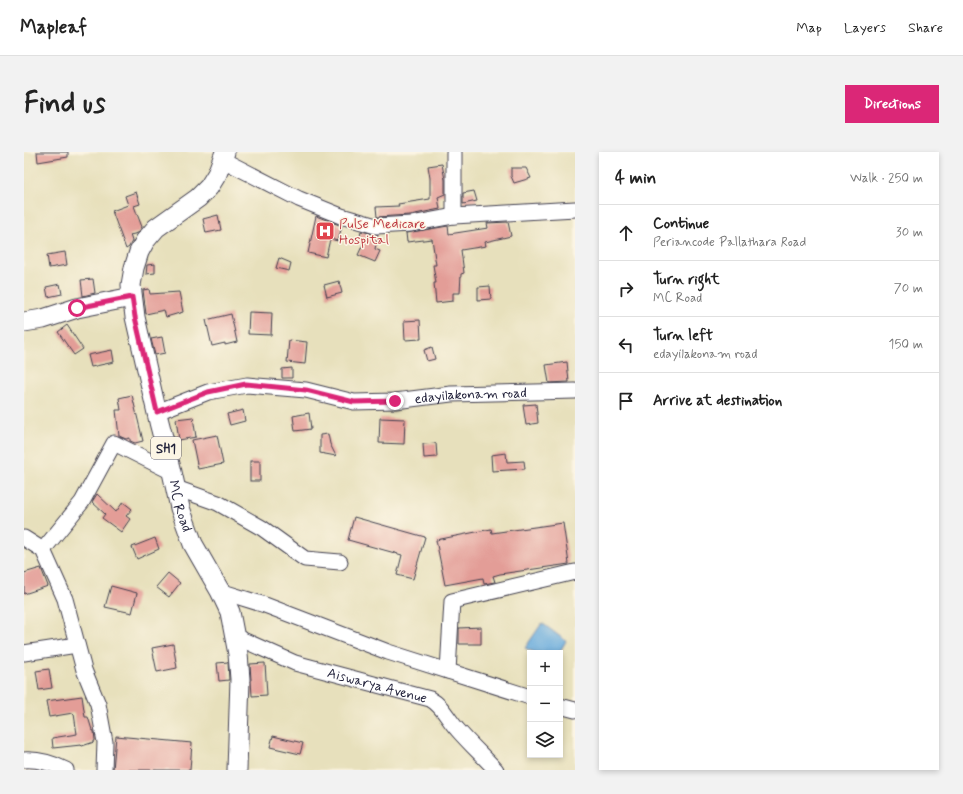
<!DOCTYPE html>
<html lang="en">
<head>
<meta charset="utf-8">
<style>
  :root { --surface:#fff; --page:#f2f2f2; --text:#222; --muted:#767676; --line:#e0e0e0; --accent:#db2777 }
  body { margin:0; font-family:Mynerve,sans-serif; background:var(--page); color:var(--text) }
  .controls { position:absolute; right:12px; bottom:12px; display:grid; overflow:hidden; border-radius:0px; box-shadow:0 2px 6px #0003 }
  .controls button { width:36px; height:36px; display:grid; place-items:center; padding:0; border:0; border-bottom:1px solid var(--line); background:var(--surface); color:var(--text); font:20px sans-serif }
  .stop { position:absolute; width:12px; height:12px; margin:-9px; border:3px solid #db2777; border-radius:50%; background:#fff }
  .stop.end { background:#db2777; border-color:#fff; box-shadow:0 1px 4px #0008 }
  .list { margin:0; padding:0; list-style:none }
  h2 { display:flex; justify-content:space-between; align-items:center; height:52px; margin:0; padding:0 16px; font-size:17px }
  h2 small { font-size:13px; font-weight:400; color:var(--muted) }
  .list li { display:grid; grid-template-columns:26px 1fr auto; gap:12px; align-items:center; box-sizing:border-box; height:56px; padding:0 16px; border-top:1px solid var(--line) }
  .list b { display:block; font-size:15px; white-space:nowrap }
  .list p { margin:0; font-size:13px; white-space:nowrap; color:var(--muted) }
  .list em { font-size:13px; font-style:normal; color:var(--muted) }
  .icon { flex:none; width:22px; height:22px; fill:none; stroke:currentColor; stroke-width:2; stroke-linecap:round; stroke-linejoin:round }
  .map { position:relative; flex:none; width:551px; height:618px; overflow:hidden; border-radius:0px }
  header { display:flex; align-items:center; gap:24px; box-sizing:border-box; height:56px; padding:0 20px; background:var(--surface); border-bottom:1px solid var(--line) }
  header strong { font-size:19px }
  nav { display:flex; gap:22px; margin-inline-start:auto; font-size:14px }
  .intro { display:flex; align-items:center; justify-content:space-between; box-sizing:border-box; height:96px; padding:0 24px }
  h1 { margin:0; font-size:28px }
  .button { padding:10px 18px; border-radius:0px; background:var(--accent); color:#fff; font-size:14px; font-weight:700 }
  main { display:flex; gap:24px; padding:0 24px }
  aside { flex:1; background:var(--surface); border-radius:0px; box-shadow:0 2px 6px #0003 }
  .map>svg:first-child { display:block }
</style>
</head>
<body>
<header>
<strong>Mapleaf</strong>
<nav><a>Map</a><a>Layers</a><a>Share</a></nav>
</header>
<div class="intro"><h1>Find us</h1><a class="button">Directions</a></div>
<main>
<div class="map">
<svg width="551" height="618" viewBox="0 0 551 618">
  <rect width="100%" height="100%" fill="#fcf5e5"/>
  <filter id="ink" filterUnits="userSpaceOnUse"><feTurbulence type="fractalNoise" baseFrequency=".025" numOctaves="2"/><feDisplacementMap in="SourceGraphic" scale="8" xChannelSelector="R" yChannelSelector="G"/><feConvolveMatrix kernelMatrix="1 2 1 2 8 2 1 2 1" color-interpolation-filters="sRGB"/></filter>
  <filter id="wash" filterUnits="userSpaceOnUse"><feTurbulence type="fractalNoise" baseFrequency=".012" numOctaves="4" result="noise"/><feDisplacementMap in="SourceGraphic" scale="16" xChannelSelector="R" yChannelSelector="G"/><feGaussianBlur stdDeviation="0.9" result="paint"/><feColorMatrix in="noise" values="0 0 0 0 0 0 0 0 0 0 0 0 0 0 0 0 0 1.4 0 .05"/><feComposite in="paint" operator="in"/></filter>
  <g filter="url(#wash)">
    <rect width="100%" height="100%" fill="#e7e0bc"/>
    <path fill="#68abdd" stroke="#45668c" d="M518 471 542 489 535 501H512L501 496Z"/>
    <g id="blocks">
      <g fill="#e39d97">
        <path d="M13 0H44V5L14 10Z"/>
        <path d="M418 12 421 28V42L414 45 416 57 386 63 353 65 352 55 375 54 374 52 406 47V26L404 14Z"/>
        <path d="M487 16H502L507 26 490 31 487 24Z"/>
        <path d="M450 39 453 49 439 52V41Z"/>
        <path d="M112 40 116 52 110 54 118 75 114 81 106 83 108 89 105 95 102 97 88 59 104 53 101 44Z"/>
        <path d="M194 63 197 78 182 81 179 67Z"/>
        <path d="M292 64 318 74 314 89 306 87 302 105 284 101Z"/>
        <path d="M484 70 487 84 461 90 462 94 437 98 440 121 437 122 436 141H429V149L412 151 410 131H412L409 113H412L408 87 383 90 382 81 424 74 425 82 464 76 463 71Z"/>
        <path d="M337 79 354 83 351 97 356 99 351 110 334 103 340 90 335 89Z"/>
        <path d="M41 100 43 113 25 116 23 103Z"/>
        <path d="M255 106 267 111 265 119 252 116Z"/>
        <path d="M131 112V121L122 122 123 113Z"/>
        <path d="M69 127 71 141 59 144 57 128Z"/>
        <path d="M315 129 318 141 303 145 300 133Z"/>
        <path d="M36 132 38 142 24 145 22 135Z"/>
        <path d="M466 134 467 147 454 148V135Z"/>
        <path d="M125 137 126 142 155 140 159 160 142 165 140 158 122 162 119 138Z"/>
        <path d="M225 160 248 161 247 183 224 182Z"/>
        <path d="M207 162 213 190 201 193V191L188 194 182 168Z"/>
        <path d="M396 168 397 187 381 188 380 169Z"/>
        <path d="M43 173 59 197 50 203 34 180Z"/>
        <path d="M138 185 141 201 131 203 127 187Z"/>
        <path d="M265 188 283 190 281 212 263 210Z"/>
        <path d="M408 195 411 207 403 209 400 198Z"/>
        <path d="M88 198 90 210 67 215 64 203Z"/>
        <path d="M543 210 545 230 525 231 522 213Z"/>
        <path d="M268 216V226H258V217Z"/>
        <path d="M108 243 119 289 111 291 106 289V286L102 287 95 284 92 258H97L95 246Z"/>
        <path d="M512 252 514 271 502 273 499 253Z"/>
        <path d="M219 258 221 269 206 273 203 262Z"/>
        <path d="M285 261 287 277 271 279 269 264Z"/>
        <path d="M169 265 172 285 155 288 152 267Z"/>
        <path d="M356 266 381 267 380 292 355 291Z"/>
        <path d="M304 282 306 292 312 304 296 301V283Z"/>
        <path d="M193 283 199 312 174 317 168 288Z"/>
        <path d="M412 291 413 305 400 306 399 292Z"/>
        <path d="M482 301 483 310 500 309 501 317 468 319 467 303Z"/>
        <rect x="226" y="309" width="10" height="20"/>
        <path d="M73 342 92 360 99 350 108 357 102 364 106 367 97 380 78 366 81 362 68 350Z"/>
        <path d="M330 365 401 385 389 427 373 423 378 403 324 388Z"/>
        <path d="M539 371 545 412 476 422 469 424 471 430 460 432 459 426 421 433 412 388 467 377 468 381Z"/>
        <path d="M131 386 135 397 113 407 108 395Z"/>
        <path d="M17 416 24 434 0 442V421Z"/>
        <path d="M144 421 156 431 145 445 132 435Z"/>
        <path d="M87 434 113 441 108 461 81 455Z"/>
        <path d="M457 475V492H435V476Z"/>
        <path d="M149 492 153 516 133 520 128 496Z"/>
        <path d="M204 510 205 528 195 529 193 511Z"/>
        <path d="M241 511 243 543 228 544 226 512Z"/>
        <path d="M25 517 28 536 15 538 12 519Z"/>
        <path d="M58 544 61 565H64L68 578 70 579 71 588 70 590 58 594 57 593 29 596 28 586 53 582 50 562 49 561 25 565 22 549Z"/>
        <path d="M92 584 168 591 166 618H89Z"/>
        <path d="M249 584 279 591 276 602 246 595Z"/>
      </g>
    </g>
  </g>
  <g filter="url(#ink)">
    <use href="#blocks" fill-opacity="0" stroke="#403e4e" stroke-width="1"/>
    <g fill="none" stroke-linecap="round" stroke-linejoin="round">
      <g stroke="#403e4e" stroke-width="17">
        <g id="minor">
          <path d="M430 0V64"/>
          <path d="M199 8 275 47 317 64 352 74 387 72 430 64 551 57"/>
          <path id="s1" d="M133 260 184 240 223 233 282 238 330 250 371 249 427 242 551 239"/>
          <path d="M152 336 194 351 238 376 281 407 316 410"/>
          <path d="M0 386 19 398 41 447 60 518 74 552 81 590 80 618"/>
          <path d="M19 398 58 350 90 291 148 320"/>
          <path d="M196 439 241 453 364 500 506 545"/>
          <path id="s2" d="M210 484 271 511 406 547C419 554 423 566 433 577 445 591 459 604 472 618"/>
          <path d="M0 501 53 493"/>
          <path d="M424 519 428 449 551 420"/>
          <path d="M536 554 551 558"/>
          <path d="M0 608C15 607 28 611 42 618"/>
        </g>
      </g>
      <g stroke="#403e4e" stroke-width="21">
        <g id="major">
          <path id="s3" d="M201 0 193 22 185 35 174 46 132 76 121 89 115 100 110 116 107 133 111 165 135 270 148 320 156 356 169 392 196 439 206 460 214 502 216 527 213 618"/>
          <path d="M0 170 19 167 53 156 108 145"/>
        </g>
      </g>
      <use href="#minor" stroke="#fff" stroke-width="15"/>
      <use href="#major" stroke="#fff" stroke-width="19"/>
    </g>
  </g>
  <g fill="none" stroke-linecap="round" stroke-linejoin="round" filter="url(#ink)">
    <path stroke="#db2777" stroke-width="5" d="M53 156 108 145 111 165 133 260 184 240 222 232 282 238 330 250 371 249"/>
  </g>
  <defs>
    <g id="hospital-square" transform="scale(1)"><rect x="-9" y="-9" width="18" height="18" rx="4" fill="#e0444e" stroke="#fcf5e5"/><path d="M-5-5h3v3.5h4V-5h3V5h-3V1.5h-4V5h-3Z" fill="#fff"/></g>
  </defs>
  <g fill-rule="evenodd">
    <use href="#hospital-square" x="301" y="79"/>
  </g>
  <g text-anchor="middle" stroke-width="3" stroke-linejoin="round" paint-order="stroke">
    <rect fill="#fcf5e5" stroke="#63616e" stroke-width="1" x="127" y="285" width="30" height="22" rx="3"/>
    <g font-size="13" font-weight="bold" fill="#22223b">
      <text x="142" y="301">SH1</text>
    </g>
    <g font-size="14" fill="#be3a42" stroke="#fcf5e5" text-anchor="start">
      <text x="315" y="76">Pulse Medicare<tspan x="315" dy="16">Hospital</tspan></text>
    </g>
    <g font-size="14" fill="#22223b" stroke="#fcf5e5">
      <text dy="5" stroke="none"><textPath href="#s1" startOffset="320">edayilakonam road</textPath></text>
      <text dy="5" stroke="none"><textPath href="#s3" startOffset="396">MC Road</textPath></text>
      <text dy="5" stroke="none"><textPath href="#s2" startOffset="152">Aiswarya Avenue</textPath></text>
    </g>
  </g>
</svg>
<div class="controls">
<button>+</button>
<button>−</button>
<button><svg class="icon" aria-label="layers" viewBox="0 0 24 24"><path d="M12 4l9 5-9 5-9-5zM3 14l9 5 9-5"/></svg></button>
</div>
<div class="stop" style="left:53px;top:156px"></div>
<div class="stop end" style="left:371px;top:249px"></div>
</div>
<aside>
<h2>4 min<small>Walk · 250 m</small></h2>
<ul class="list">
<li><svg class="icon" aria-label="ahead" viewBox="0 0 24 24"><path d="M12 20V5M6 11l6-6 6 6"/></svg><div><b>Continue</b><p>Periancode Pallathara Road</p></div><em>30 m</em></li>
<li><svg class="icon" aria-label="right" viewBox="0 0 24 24"><path d="M7 20v-9h11M14 6l5 5-5 5"/></svg><div><b>Turn right</b><p>MC Road</p></div><em>70 m</em></li>
<li><svg class="icon" aria-label="left" viewBox="0 0 24 24"><path d="M17 20v-9H6M10 6l-5 5 5 5"/></svg><div><b>Turn left</b><p>edayilakonam road</p></div><em>150 m</em></li>
<li><svg class="icon" aria-label="arrive" viewBox="0 0 24 24"><path d="M6 21V4h12l-3 4 3 4H6"/></svg><div><b>Arrive at destination</b></div></li>
</ul>
</aside>
</main>
</body>
</html>
